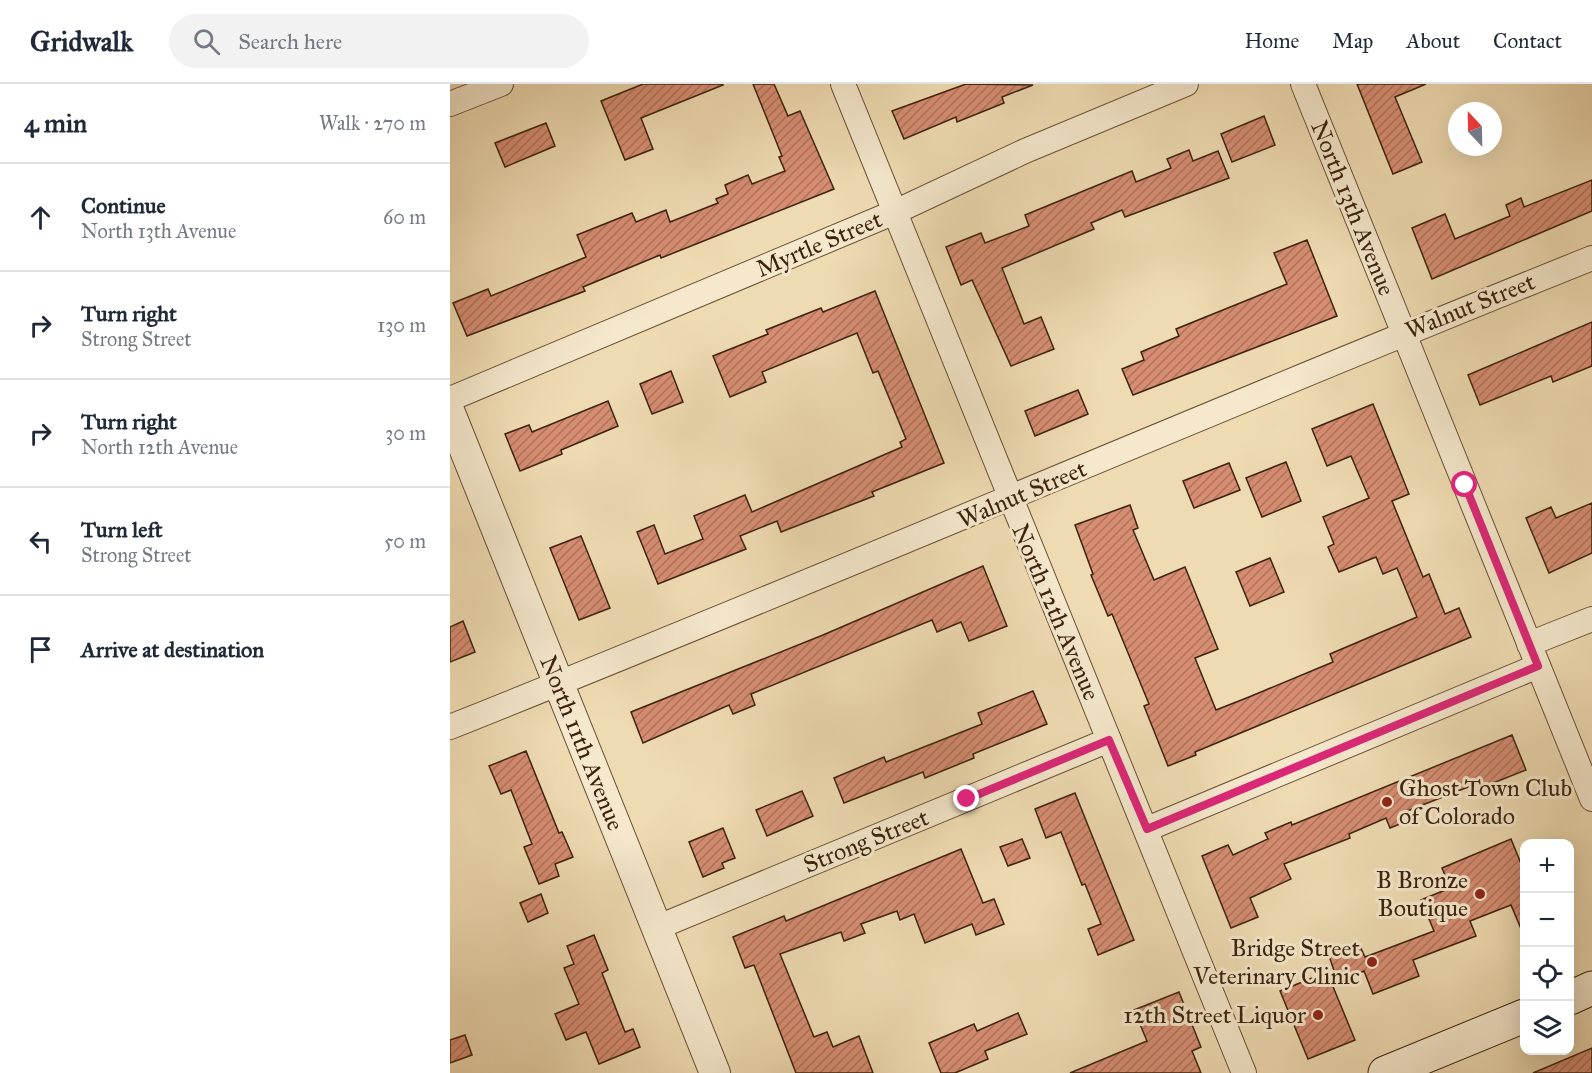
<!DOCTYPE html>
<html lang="en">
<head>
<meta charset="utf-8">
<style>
  :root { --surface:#fff; --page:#f2f2f3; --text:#1f2937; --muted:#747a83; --line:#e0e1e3 }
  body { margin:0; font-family:"IM FELL Great Primer",serif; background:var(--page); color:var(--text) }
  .controls { position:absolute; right:18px; bottom:18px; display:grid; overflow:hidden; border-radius:12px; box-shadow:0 6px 24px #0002 }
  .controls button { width:54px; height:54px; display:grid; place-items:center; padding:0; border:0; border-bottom:2px solid var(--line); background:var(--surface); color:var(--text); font:30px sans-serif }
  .compass { position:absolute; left:998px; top:18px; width:54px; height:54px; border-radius:50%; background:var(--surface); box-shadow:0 6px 24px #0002; rotate:338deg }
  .stop { position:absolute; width:18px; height:18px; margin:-14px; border:4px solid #db2777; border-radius:50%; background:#fff }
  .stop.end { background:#db2777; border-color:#fff; box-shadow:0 2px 6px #0008 }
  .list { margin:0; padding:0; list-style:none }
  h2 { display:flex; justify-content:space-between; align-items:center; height:78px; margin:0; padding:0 24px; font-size:26px }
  h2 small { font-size:20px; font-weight:400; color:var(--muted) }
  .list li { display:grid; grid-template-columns:39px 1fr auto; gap:18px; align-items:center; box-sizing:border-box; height:108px; padding:0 24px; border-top:2px solid var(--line) }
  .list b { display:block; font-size:22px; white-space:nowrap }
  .list p { margin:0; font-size:20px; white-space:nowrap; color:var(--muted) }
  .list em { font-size:20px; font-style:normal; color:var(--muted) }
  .icon { flex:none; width:33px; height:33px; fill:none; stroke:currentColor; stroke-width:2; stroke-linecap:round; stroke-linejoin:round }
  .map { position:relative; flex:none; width:1142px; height:989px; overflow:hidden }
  header { display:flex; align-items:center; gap:36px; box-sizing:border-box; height:84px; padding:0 30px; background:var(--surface); border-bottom:2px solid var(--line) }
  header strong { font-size:28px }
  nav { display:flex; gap:33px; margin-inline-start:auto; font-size:21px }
  .search { width:420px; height:54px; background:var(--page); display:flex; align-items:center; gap:15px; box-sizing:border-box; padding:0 21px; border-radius:33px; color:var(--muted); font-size:22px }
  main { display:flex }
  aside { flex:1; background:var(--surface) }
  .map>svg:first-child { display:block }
</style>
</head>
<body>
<header>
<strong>Gridwalk</strong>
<div class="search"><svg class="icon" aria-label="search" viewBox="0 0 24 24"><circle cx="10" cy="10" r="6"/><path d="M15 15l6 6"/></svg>Search here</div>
<nav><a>Home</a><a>Map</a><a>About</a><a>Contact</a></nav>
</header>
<main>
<aside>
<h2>4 min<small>Walk · 270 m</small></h2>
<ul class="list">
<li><svg class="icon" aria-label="ahead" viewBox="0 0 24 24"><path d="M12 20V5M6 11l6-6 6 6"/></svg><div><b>Continue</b><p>North 13th Avenue</p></div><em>60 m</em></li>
<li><svg class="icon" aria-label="right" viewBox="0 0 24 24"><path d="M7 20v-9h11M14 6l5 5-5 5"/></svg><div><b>Turn right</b><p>Strong Street</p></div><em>130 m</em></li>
<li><svg class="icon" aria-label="right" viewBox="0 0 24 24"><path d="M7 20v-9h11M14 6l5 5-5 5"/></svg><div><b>Turn right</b><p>North 12th Avenue</p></div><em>30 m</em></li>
<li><svg class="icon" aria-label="left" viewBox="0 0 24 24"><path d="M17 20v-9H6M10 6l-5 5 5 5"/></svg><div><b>Turn left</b><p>Strong Street</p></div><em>50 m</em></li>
<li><svg class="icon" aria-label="arrive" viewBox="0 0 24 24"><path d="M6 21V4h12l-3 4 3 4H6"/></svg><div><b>Arrive at destination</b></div></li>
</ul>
</aside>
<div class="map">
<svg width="1142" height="989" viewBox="0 0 1142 989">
  <defs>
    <pattern id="building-hatch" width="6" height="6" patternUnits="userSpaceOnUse" patternTransform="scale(1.5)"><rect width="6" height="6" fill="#d68d72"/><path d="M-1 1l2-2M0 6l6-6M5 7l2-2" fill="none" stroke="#af735c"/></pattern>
  </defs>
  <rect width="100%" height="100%" fill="#efdbb2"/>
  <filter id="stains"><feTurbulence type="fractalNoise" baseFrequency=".00333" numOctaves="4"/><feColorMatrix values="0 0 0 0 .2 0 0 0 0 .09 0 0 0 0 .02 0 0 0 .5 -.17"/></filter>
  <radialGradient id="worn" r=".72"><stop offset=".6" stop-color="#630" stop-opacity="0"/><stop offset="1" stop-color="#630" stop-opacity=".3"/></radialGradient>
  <g fill="url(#building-hatch)" stroke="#3d220d" stroke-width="1.5">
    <path d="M193 0H273V1L191 34 203 65 175 76 151 17Z"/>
    <path d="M303 0H324L338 32 350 27 384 105 211 174 210 171 133 203 135 207 17 252 3 219 38 205 41 212 136 173 127 151 182 129 186 138 216 126 220 138 268 119 266 115 278 110 275 101 298 91 302 100 335 87 329 73 332 72Z"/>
    <path d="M516 0 583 1 552 13 554 19 507 38 506 33 454 55 442 27Z"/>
    <path d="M907 0H976L945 13 972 78 943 90Z"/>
    <path d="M814 32 825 61 782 78 771 50Z"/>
    <path d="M96 39 105 62 55 83 45 59Z"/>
    <path d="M739 66 743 77 768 67 779 94 675 133 672 126 641 139 644 145 552 184 574 240 591 233 604 265 561 282 522 196 511 201 496 163 531 149 535 159 579 142 575 131 682 87 686 98 721 84 717 75Z"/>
    <path d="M1142 96V127L982 195 962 144 995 130 1005 155 1060 132 1056 121 1071 114 1074 123Z"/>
    <path d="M857 156 887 232 683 311 672 285 694 276 691 268 729 252 726 245 837 200 824 169Z"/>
    <path d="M425 207 494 379 422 408 424 412 331 448 327 437 290 452 296 465 208 500 187 448 204 441 215 470 253 455 244 432 295 411 302 428 452 363 450 358 456 355 428 287 423 289 407 249 312 288 316 298 280 313 263 272 318 250 316 246 371 224 373 228Z"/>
    <path d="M1142 238V282L1103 298 1101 292 1030 321 1018 291Z"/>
    <path d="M221 287 233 318 202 330 190 300Z"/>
    <path d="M628 306 638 330 585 352 575 327Z"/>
    <path d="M158 317 168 342 111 366 112 370 70 387 55 350 79 341 82 348Z"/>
    <path d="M923 320 959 410 942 417 973 493 979 490 995 530 1009 524 1021 553 745 668 746 671 718 682 694 622 699 620 662 530 658 532 641 491 643 490 625 441 680 421 688 444 683 446 704 496 735 483 768 565 745 574 766 626 799 613 883 578 880 570 967 533 947 484 933 490 926 473 889 488 878 463 884 460 873 433 919 414 901 372 877 382 862 345Z"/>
    <path d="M836 378 851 417 812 433 796 394Z"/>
    <path d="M779 379 790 406 744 424 733 397Z"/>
    <path d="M1142 419V469L1099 489 1076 434 1101 423 1106 434Z"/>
    <path d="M131 452 160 524 129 536 100 464Z"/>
    <path d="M820 474 834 508 800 522 786 488Z"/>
    <path d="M533 482 557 542 519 557 511 538 487 548 482 536 301 610 305 621 283 630 279 621 193 659 181 628 373 551Z"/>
    <path d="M13 537 25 568 0 578V543Z"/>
    <path d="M583 607 597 640 523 670 524 674 475 694 473 688 394 719 384 694 434 673 436 678 532 640 528 629Z"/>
    <path d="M1062 651 1076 686 1033 703 1031 698 952 729 955 738 940 744 936 734 899 750 900 754 834 780 841 795 800 814 808 833 781 844 752 772 778 761 783 771 818 755 815 749 841 738 842 741Z"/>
    <path d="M76 667 109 749 112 748 123 773 105 780 109 792 89 800 74 763 82 760 61 706 51 710 39 682Z"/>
    <path d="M352 707 363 732 317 752 306 726Z"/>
    <path d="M625 709 684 856 648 871 638 845 651 840 635 800 632 801 611 748 596 754 585 725Z"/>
    <path d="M273 744 285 774 272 779 274 784 253 793 239 758Z"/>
    <path d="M572 755 580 774 558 782 550 763Z"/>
    <path d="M1061 755 1074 787V852L1061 821 1020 837 1026 852 963 876 969 892 923 910 914 887 888 898 879 872 909 860 915 873 984 847 971 816 1000 804 992 784Z"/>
    <path d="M511 765 533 819 544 815 554 840 526 851 522 840 475 859 464 830 450 836 447 827 411 840 415 849 394 857 391 848 330 870 364 953 377 948 383 963 409 952 423 989H346L304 881 295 884 283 853 334 832 336 837Z"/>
    <path d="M91 810 98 829 78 838 70 819Z"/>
    <path d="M144 851 158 886 152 889 175 948 183 945 190 963 149 980 136 948 116 956 105 930 129 920 114 884 124 880 117 862Z"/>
    <path d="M877 888 905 956 858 975 830 907Z"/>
    <path d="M729 908 751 963 742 967 751 989H620L697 957 684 926Z"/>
    <path d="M568 929 577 950 535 967 538 975 505 989H491L479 959 524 940 527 947Z"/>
    <path d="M15 951 22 971 0 979V956Z"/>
    <path d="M1142 964V989H1083Z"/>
  </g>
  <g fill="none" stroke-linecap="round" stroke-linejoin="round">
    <g stroke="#6a5036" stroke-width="26">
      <g id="minor">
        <path d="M393 0 794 989"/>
        <path d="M853 0 1142 715"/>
        <path d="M0 20 51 0"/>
        <path d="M0 315 445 128 575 67 736 0"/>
        <path d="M1079 560 1142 535"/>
        <path d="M0 643C382 491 760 327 1142 174"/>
        <path d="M697 745 1088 582"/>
        <path d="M206 844 659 656"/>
      </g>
    </g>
    <g stroke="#6a5036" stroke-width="32">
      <path id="tertiary" d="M0 329 265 989"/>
    </g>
    <g stroke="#3d220d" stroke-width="35">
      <g id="secondary">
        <path d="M1120 914 1142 904"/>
        <path d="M935 989 1074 932"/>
      </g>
    </g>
    <use href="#minor" stroke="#f5e8cd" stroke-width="24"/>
    <use href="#tertiary" stroke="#f5e8cd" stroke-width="30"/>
    <use href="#secondary" stroke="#f5e8cd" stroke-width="33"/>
  </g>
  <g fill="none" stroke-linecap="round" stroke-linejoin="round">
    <path stroke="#db2777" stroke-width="8" d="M517 715 659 656 697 745 1088 582 1015 401"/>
  </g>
  <g fill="#8f2418" stroke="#f5e8cd" stroke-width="2">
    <circle cx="937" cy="718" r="6"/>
    <circle cx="1030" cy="810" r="6"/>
    <circle cx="922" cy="878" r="6"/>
    <circle cx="868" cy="931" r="6"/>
  </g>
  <g text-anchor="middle" stroke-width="6" stroke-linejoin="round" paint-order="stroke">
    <g font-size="24" fill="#3d220d" stroke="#f5e8cd">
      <text transform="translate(903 124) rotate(68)" y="8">North 13th Avenue</text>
      <text transform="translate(369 160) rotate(-23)" y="8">Myrtle Street</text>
      <text transform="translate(1020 222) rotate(-22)" y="8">Walnut Street</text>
      <text transform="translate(572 410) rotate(-23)" y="8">Walnut Street</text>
      <text transform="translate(606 528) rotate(67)" y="8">North 12th Avenue</text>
      <text transform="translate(132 659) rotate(68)" y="8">North 11th Avenue</text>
      <text transform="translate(416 757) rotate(-22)" y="8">Strong Street</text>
    </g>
    <g font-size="24" fill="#3d220d" stroke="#f5e8cd" text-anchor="end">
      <text x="949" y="712" text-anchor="start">Ghost Town Club<tspan x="949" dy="28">of Colorado</tspan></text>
      <text x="1018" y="804">B Bronze<tspan x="1018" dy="28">Boutique</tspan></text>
      <text x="910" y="872">Bridge Street<tspan x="910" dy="28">Veterinary Clinic</tspan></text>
      <text x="856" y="939">12th Street Liquor</text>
    </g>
  </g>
  <rect width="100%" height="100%" filter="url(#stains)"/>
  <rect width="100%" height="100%" fill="url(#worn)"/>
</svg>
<div class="controls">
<button>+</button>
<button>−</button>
<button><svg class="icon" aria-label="locate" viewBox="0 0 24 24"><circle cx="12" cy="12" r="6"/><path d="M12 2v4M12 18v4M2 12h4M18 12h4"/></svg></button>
<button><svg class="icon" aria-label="layers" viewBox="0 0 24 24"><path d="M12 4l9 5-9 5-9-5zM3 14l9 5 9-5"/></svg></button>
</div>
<svg class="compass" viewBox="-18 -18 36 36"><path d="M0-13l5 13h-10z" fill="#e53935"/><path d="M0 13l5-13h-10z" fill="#747a83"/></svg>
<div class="stop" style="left:1015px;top:401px"></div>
<div class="stop end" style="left:517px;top:715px"></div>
</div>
</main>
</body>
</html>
